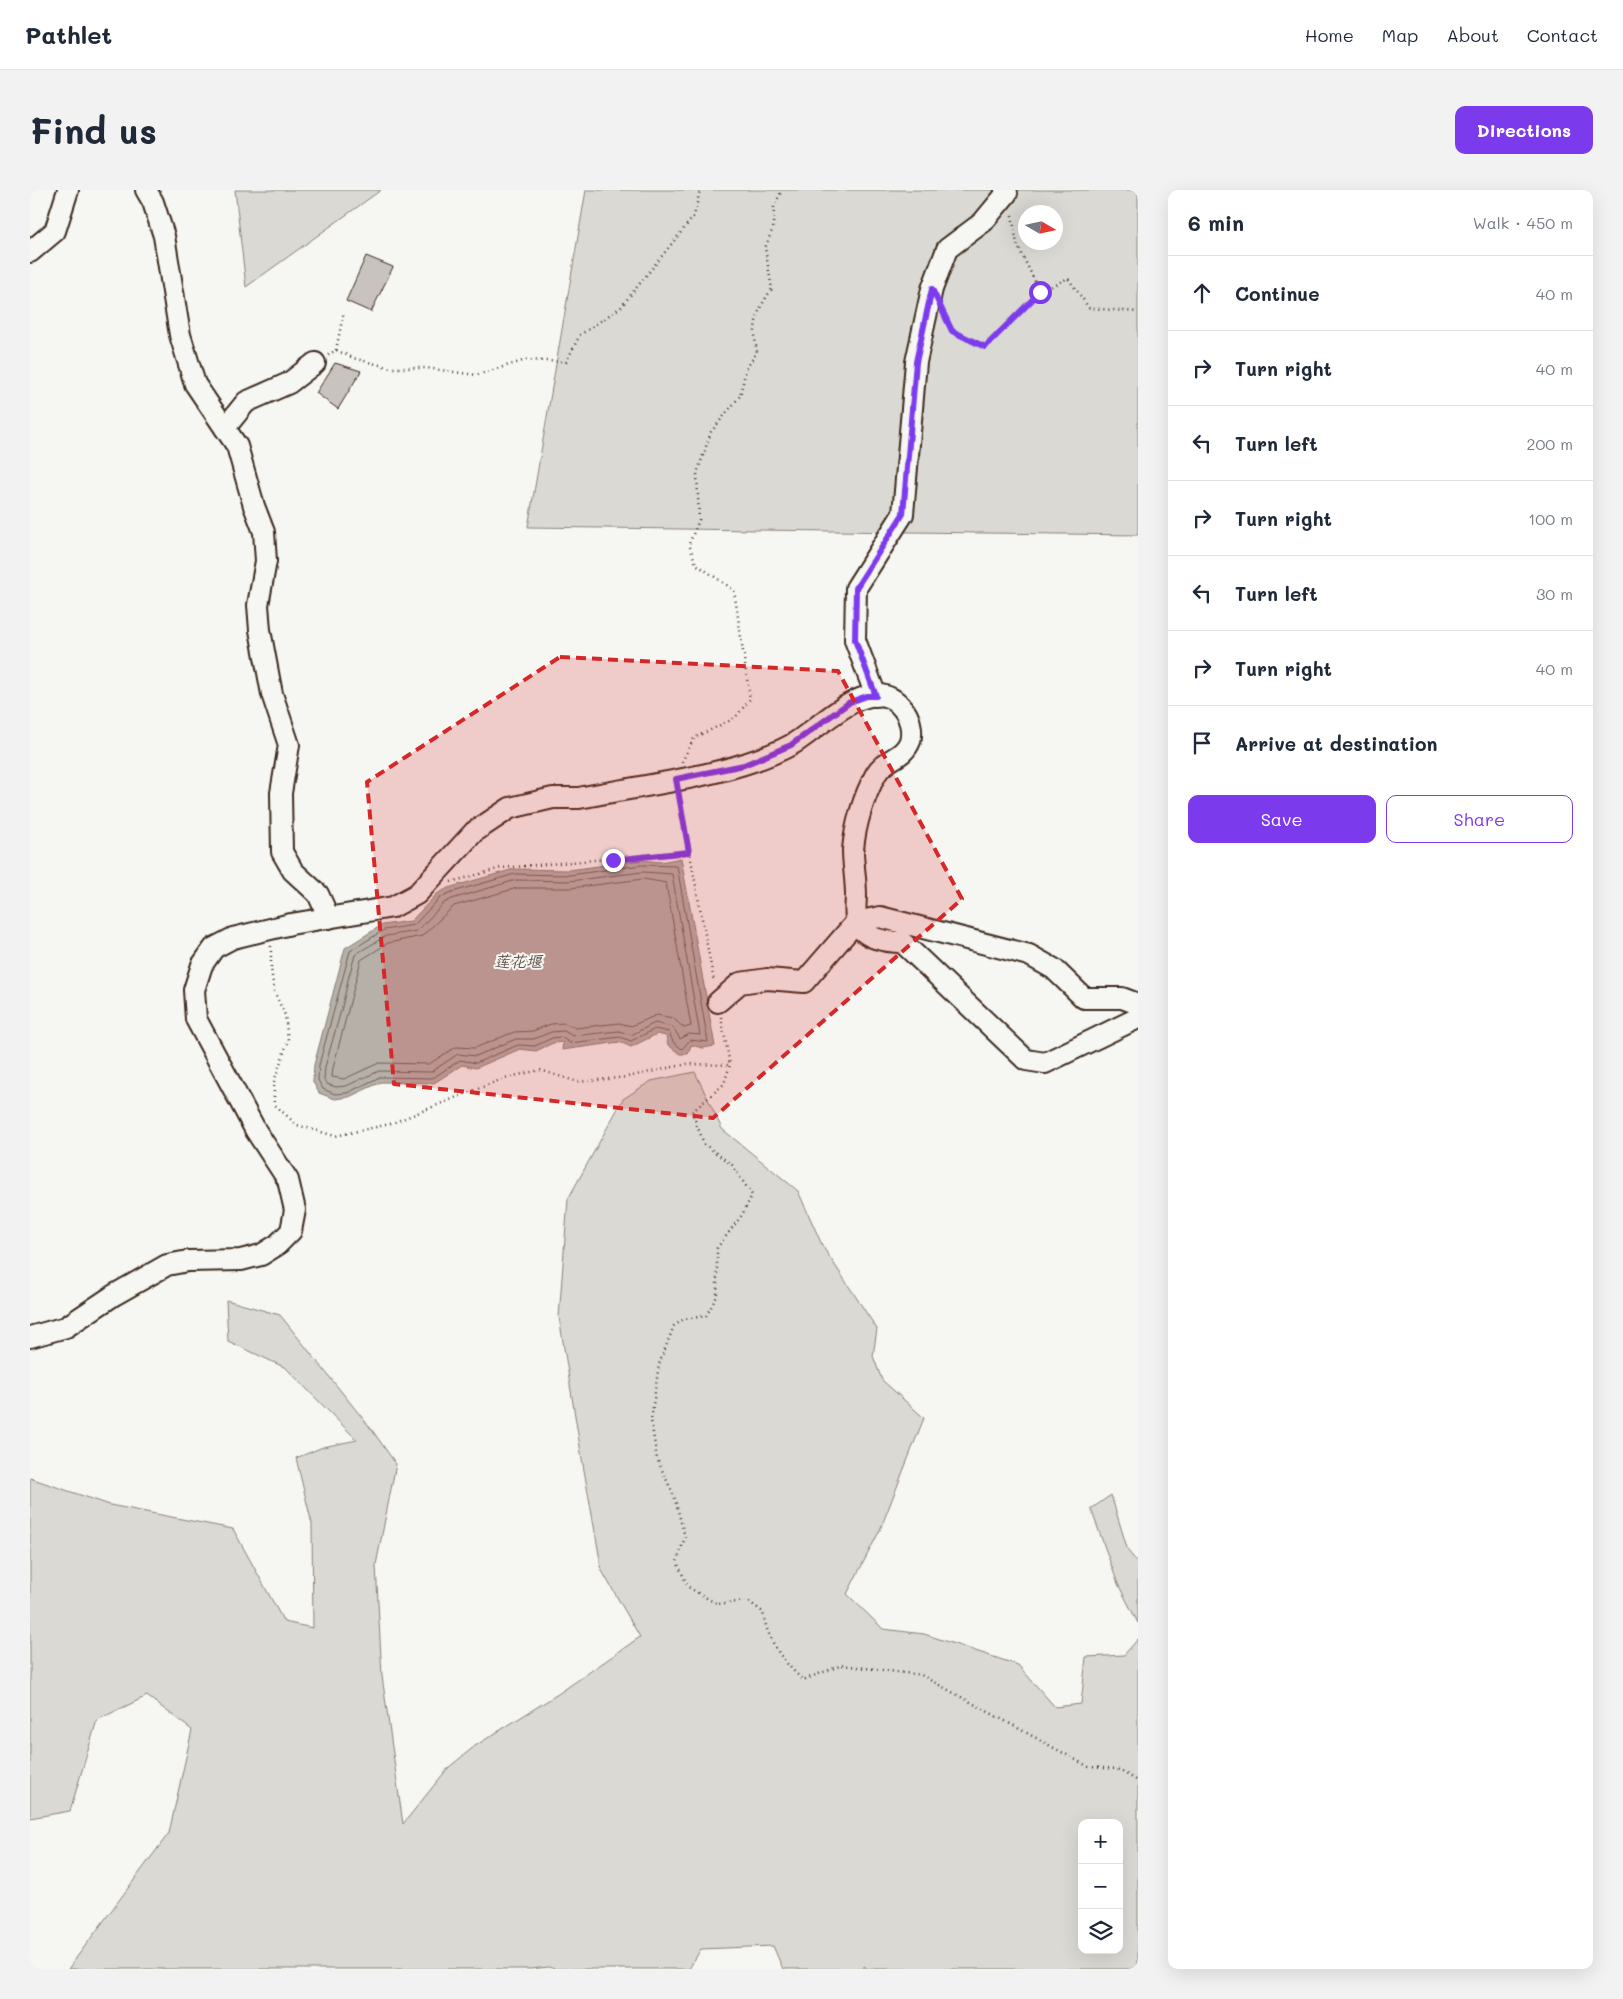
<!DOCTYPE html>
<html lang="en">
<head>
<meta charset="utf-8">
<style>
  :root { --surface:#fff; --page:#f2f2f3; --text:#1f2937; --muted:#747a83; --line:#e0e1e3; --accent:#7c3aed }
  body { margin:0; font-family:Mali,"LXGW WenKai TC",sans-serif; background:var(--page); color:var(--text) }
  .controls { position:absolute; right:15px; bottom:15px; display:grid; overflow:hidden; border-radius:10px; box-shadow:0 5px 20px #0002 }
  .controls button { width:45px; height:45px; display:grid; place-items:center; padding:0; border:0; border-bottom:1px solid var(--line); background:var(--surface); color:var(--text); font:25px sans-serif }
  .compass { position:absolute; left:988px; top:15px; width:45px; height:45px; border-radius:50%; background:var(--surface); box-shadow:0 5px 20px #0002; rotate:99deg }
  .stop { position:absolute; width:15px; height:15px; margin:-11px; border:4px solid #7c3aed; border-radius:50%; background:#fff }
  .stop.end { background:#7c3aed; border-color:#fff; box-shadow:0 1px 5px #0008 }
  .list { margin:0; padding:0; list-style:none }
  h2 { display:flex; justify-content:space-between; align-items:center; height:65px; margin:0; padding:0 20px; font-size:21px }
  h2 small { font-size:16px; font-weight:400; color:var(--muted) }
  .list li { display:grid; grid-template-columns:32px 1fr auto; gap:15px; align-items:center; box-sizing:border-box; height:75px; padding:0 20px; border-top:1px solid var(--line) }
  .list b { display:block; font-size:19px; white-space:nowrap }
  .list em { font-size:16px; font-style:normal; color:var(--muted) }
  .actions { display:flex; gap:10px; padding:15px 20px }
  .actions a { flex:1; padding:11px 0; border:1px solid var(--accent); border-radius:10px; text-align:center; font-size:18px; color:var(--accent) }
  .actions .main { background:var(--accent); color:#fff }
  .icon { flex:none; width:28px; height:28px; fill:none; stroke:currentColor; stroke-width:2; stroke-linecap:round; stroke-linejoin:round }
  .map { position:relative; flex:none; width:1108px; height:1779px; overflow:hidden; border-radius:10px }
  header { display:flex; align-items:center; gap:30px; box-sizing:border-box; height:70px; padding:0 25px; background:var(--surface); border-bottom:1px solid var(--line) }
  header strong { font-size:24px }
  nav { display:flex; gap:28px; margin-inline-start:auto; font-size:18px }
  .intro { display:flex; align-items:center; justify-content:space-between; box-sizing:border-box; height:120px; padding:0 30px }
  h1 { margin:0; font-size:35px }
  .button { padding:12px 22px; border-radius:10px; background:var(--accent); color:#fff; font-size:18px; font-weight:700 }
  main { display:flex; gap:30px; padding:0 30px }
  aside { flex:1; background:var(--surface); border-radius:10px; box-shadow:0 5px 20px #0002 }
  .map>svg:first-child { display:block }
</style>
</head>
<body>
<header>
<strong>Pathlet</strong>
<nav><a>Home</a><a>Map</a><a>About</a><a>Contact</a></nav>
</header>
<div class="intro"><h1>Find us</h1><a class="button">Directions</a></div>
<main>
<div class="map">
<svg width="1108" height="1779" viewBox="0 0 1108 1779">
  <rect width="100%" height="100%" fill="#f6f6f2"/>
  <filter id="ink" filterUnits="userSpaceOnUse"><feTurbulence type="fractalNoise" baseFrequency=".02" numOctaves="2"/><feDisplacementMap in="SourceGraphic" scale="10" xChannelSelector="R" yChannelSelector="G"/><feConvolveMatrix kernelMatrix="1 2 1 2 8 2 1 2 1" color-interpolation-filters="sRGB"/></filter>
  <g filter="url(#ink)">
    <g fill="#dad9d3" stroke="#8a8278" fill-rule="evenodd">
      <path d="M205 0H351L216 97Z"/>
      <path d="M556 0H1108V345L498 337ZM996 22H1026V52H996Z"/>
      <path d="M665 882 692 939 768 1001 793 1057 847 1139 843 1166 852 1190 894 1228 850 1340 817 1404 853 1439 894 1444 988 1475 1025 1517 1051 1514 1056 1467 1094 1465 1108 1449V1779H838L834 1776V1779H753L743 1756 671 1759 659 1779H524L519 1777 501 1779H38L139 1643 162 1540 117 1506 67 1530 40 1621 0 1628V1288L80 1315 203 1339 254 1432 283 1438 282 1334 266 1268 293 1257 327 1250 256 1178 198 1151 196 1110 250 1125 342 1240 366 1274 346 1375 352 1486 373 1634 418 1578 445 1556 528 1504 610 1447 572 1381 552 1269 529 1127 538 1009 593 909 621 891ZM1052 1633H1089V1760H1052Z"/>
      <path d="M1081 1305 1098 1361 1108 1373V1433L1088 1394 1061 1319Z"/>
    </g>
    <path fill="#b6b0a9" stroke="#857a71" d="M651 668 685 856 673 858 661 855 658 864H650L638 855 636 846 627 844 601 857 590 852 532 860 533 852 523 853 506 861 490 859 446 878 432 875 404 893 351 892 319 907 305 909 289 903 283 892 284 875 315 758 352 735 381 731 407 704 418 698 484 679 539 680 612 670 631 672Z"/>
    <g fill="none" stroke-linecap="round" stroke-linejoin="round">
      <g stroke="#6c6056" stroke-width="1">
        <path d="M612 675 647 676 678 852 660 850 652 859 643 852 639 842 625 839 601 851 590 847 540 853 531 847 522 848 505 856 488 855 446 873 430 870 403 888 350 887 317 903 305 904 293 899 288 890 289 875 320 761 354 740 384 735 410 708 419 703 485 684 539 685Z"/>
        <path d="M613 682 642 684 670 845 659 844 650 849 643 837 625 833 601 845 589 841 543 846 534 841 521 842 504 849H486L446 866 428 864 401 882 349 881 316 896 306 897 297 894 294 890 295 877 312 817 319 786 325 765 329 762 356 746 387 741 414 713 422 709 486 690 539 691Z"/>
        <path d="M614 689 636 693 661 836 654 838 643 828 627 825 601 836 589 833 546 838 534 833 521 834 503 841 484 842 445 858 426 857 399 874 349 873 314 889 302 887 303 878 331 770 358 753 392 746 424 716 487 698H540Z"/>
      </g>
    </g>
    <g fill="#c8c3be" stroke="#3b2a1e">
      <path d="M336 66 363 77 341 122 316 111Z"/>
      <path d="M305 173 331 181 308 219 286 203Z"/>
    </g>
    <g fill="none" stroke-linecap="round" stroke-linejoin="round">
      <g stroke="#3b2a1e" stroke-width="24">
        <g id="minor">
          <path d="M116 0 123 12 134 46 150 145 165 194 207 256 224 316 234 342 236 371 228 415 230 440 242 504 259 555 251 603 252 662 263 681 288 704 299 728"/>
          <path d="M0 62 25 41 38 0"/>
          <path d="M195 238 216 212 259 193 285 173"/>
          <path d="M846 506 825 450 826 398 873 324 886 172 902 99 917 59 953 32 977 3 975 0"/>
          <path d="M688 812 710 793 737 789 774 792 826 732 850 727 999 765 1024 779 1054 808H1092L1108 814"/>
          <path d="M0 1147 36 1137 84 1105 137 1075 158 1071 211 1070 231 1065 247 1055 261 1041 265 1020 258 990 226 941 166 829 164 800 172 775 184 758 203 748 261 734 363 717 387 704 444 642 480 618 523 608H549C614 595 703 586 761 555 789 540 842 478 873 519 880 527 883 541 880 551 874 568 854 569 846 584 834 606 825 635 823 660 823 675 826 690 826 705 826 713 824 725 827 732 833 749 857 752 872 752L996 870 1015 873 1108 828"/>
        </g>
      </g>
      <g stroke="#3b2a1e" stroke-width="2.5" stroke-dasharray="1 4" stroke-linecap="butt">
        <path d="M982 25 987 54 1010 102 1038 88 1059 118 1108 122"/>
        <path d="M914 124 922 141 955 157 1010 102"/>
        <path d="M306 160 314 121"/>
        <path d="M298 165 306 160 323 168 361 178H396L446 185 496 170 536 172 550 145 591 117 664 26 670 0"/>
        <path d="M652 572 664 548 705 528 720 509 704 400 666 374 659 354 669 330 667 283 681 242 710 206 716 179 727 162C722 135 726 121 742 99L735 58 743 38 744 17 752 0"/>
        <path d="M649 606 684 792"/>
        <path d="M421 692 471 678 659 662"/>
        <path d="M241 756V778L244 801 255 825 258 850 244 892V914L267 935 305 946 360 934 475 888 510 880 548 892 597 887 657 874 700 875"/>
        <path d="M691 827 700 875 694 894 662 922 674 954 702 975 722 1005 712 1025 687 1058V1106L676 1126 654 1129 644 1136 629 1174 621 1230 627 1269 644 1306 655 1347 647 1372 658 1397 687 1414 718 1411 733 1422C737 1450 753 1472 773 1490L812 1475 891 1485 1059 1577 1087 1579 1108 1591"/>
      </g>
      <use href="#minor" stroke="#f6f6f2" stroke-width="20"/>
    </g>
  </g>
  <g fill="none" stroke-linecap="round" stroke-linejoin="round" filter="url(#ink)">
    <path stroke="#7c3aed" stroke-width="6" d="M583 670 659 662 646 589 714 575 761 555 820 512 837 506H846L825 450 826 398 873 324 886 172 902 99 922 141 955 157 1010 102"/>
  </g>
  <path fill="#d62828" fill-opacity="0.2" stroke="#d62828" stroke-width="4" stroke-dasharray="10 6" stroke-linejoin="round" d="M530 467 808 481 932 709 683 928 364 894 337 592Z"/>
  <g text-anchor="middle" stroke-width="4" stroke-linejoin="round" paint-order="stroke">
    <g font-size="16" font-style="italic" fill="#605248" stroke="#f6f6f2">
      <text x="488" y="777">莲花堰</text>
    </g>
  </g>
</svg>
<div class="controls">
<button>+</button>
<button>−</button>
<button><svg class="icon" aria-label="layers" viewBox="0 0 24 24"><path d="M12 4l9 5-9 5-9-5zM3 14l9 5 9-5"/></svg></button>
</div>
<svg class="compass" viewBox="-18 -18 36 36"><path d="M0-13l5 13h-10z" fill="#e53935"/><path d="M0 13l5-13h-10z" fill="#747a83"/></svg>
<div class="stop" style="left:1010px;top:102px"></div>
<div class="stop end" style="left:583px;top:670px"></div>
</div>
<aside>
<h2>6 min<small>Walk · 450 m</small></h2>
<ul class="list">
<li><svg class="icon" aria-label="ahead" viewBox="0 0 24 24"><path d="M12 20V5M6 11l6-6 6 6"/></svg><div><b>Continue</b></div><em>40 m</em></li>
<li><svg class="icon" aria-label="right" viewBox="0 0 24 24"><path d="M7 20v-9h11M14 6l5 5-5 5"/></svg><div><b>Turn right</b></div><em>40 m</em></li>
<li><svg class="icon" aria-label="left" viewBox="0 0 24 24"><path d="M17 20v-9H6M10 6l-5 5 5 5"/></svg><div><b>Turn left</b></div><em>200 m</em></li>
<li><svg class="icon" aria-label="right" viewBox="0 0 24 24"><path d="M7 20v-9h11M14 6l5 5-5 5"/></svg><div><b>Turn right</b></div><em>100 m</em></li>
<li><svg class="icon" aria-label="left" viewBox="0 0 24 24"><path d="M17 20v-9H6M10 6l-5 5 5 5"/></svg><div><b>Turn left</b></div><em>30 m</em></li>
<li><svg class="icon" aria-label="right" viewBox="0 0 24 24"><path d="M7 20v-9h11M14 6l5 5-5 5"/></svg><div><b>Turn right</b></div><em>40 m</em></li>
<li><svg class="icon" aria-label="arrive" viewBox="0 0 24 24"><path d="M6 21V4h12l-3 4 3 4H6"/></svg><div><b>Arrive at destination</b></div></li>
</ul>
<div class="actions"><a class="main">Save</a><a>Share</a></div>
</aside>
</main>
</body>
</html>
